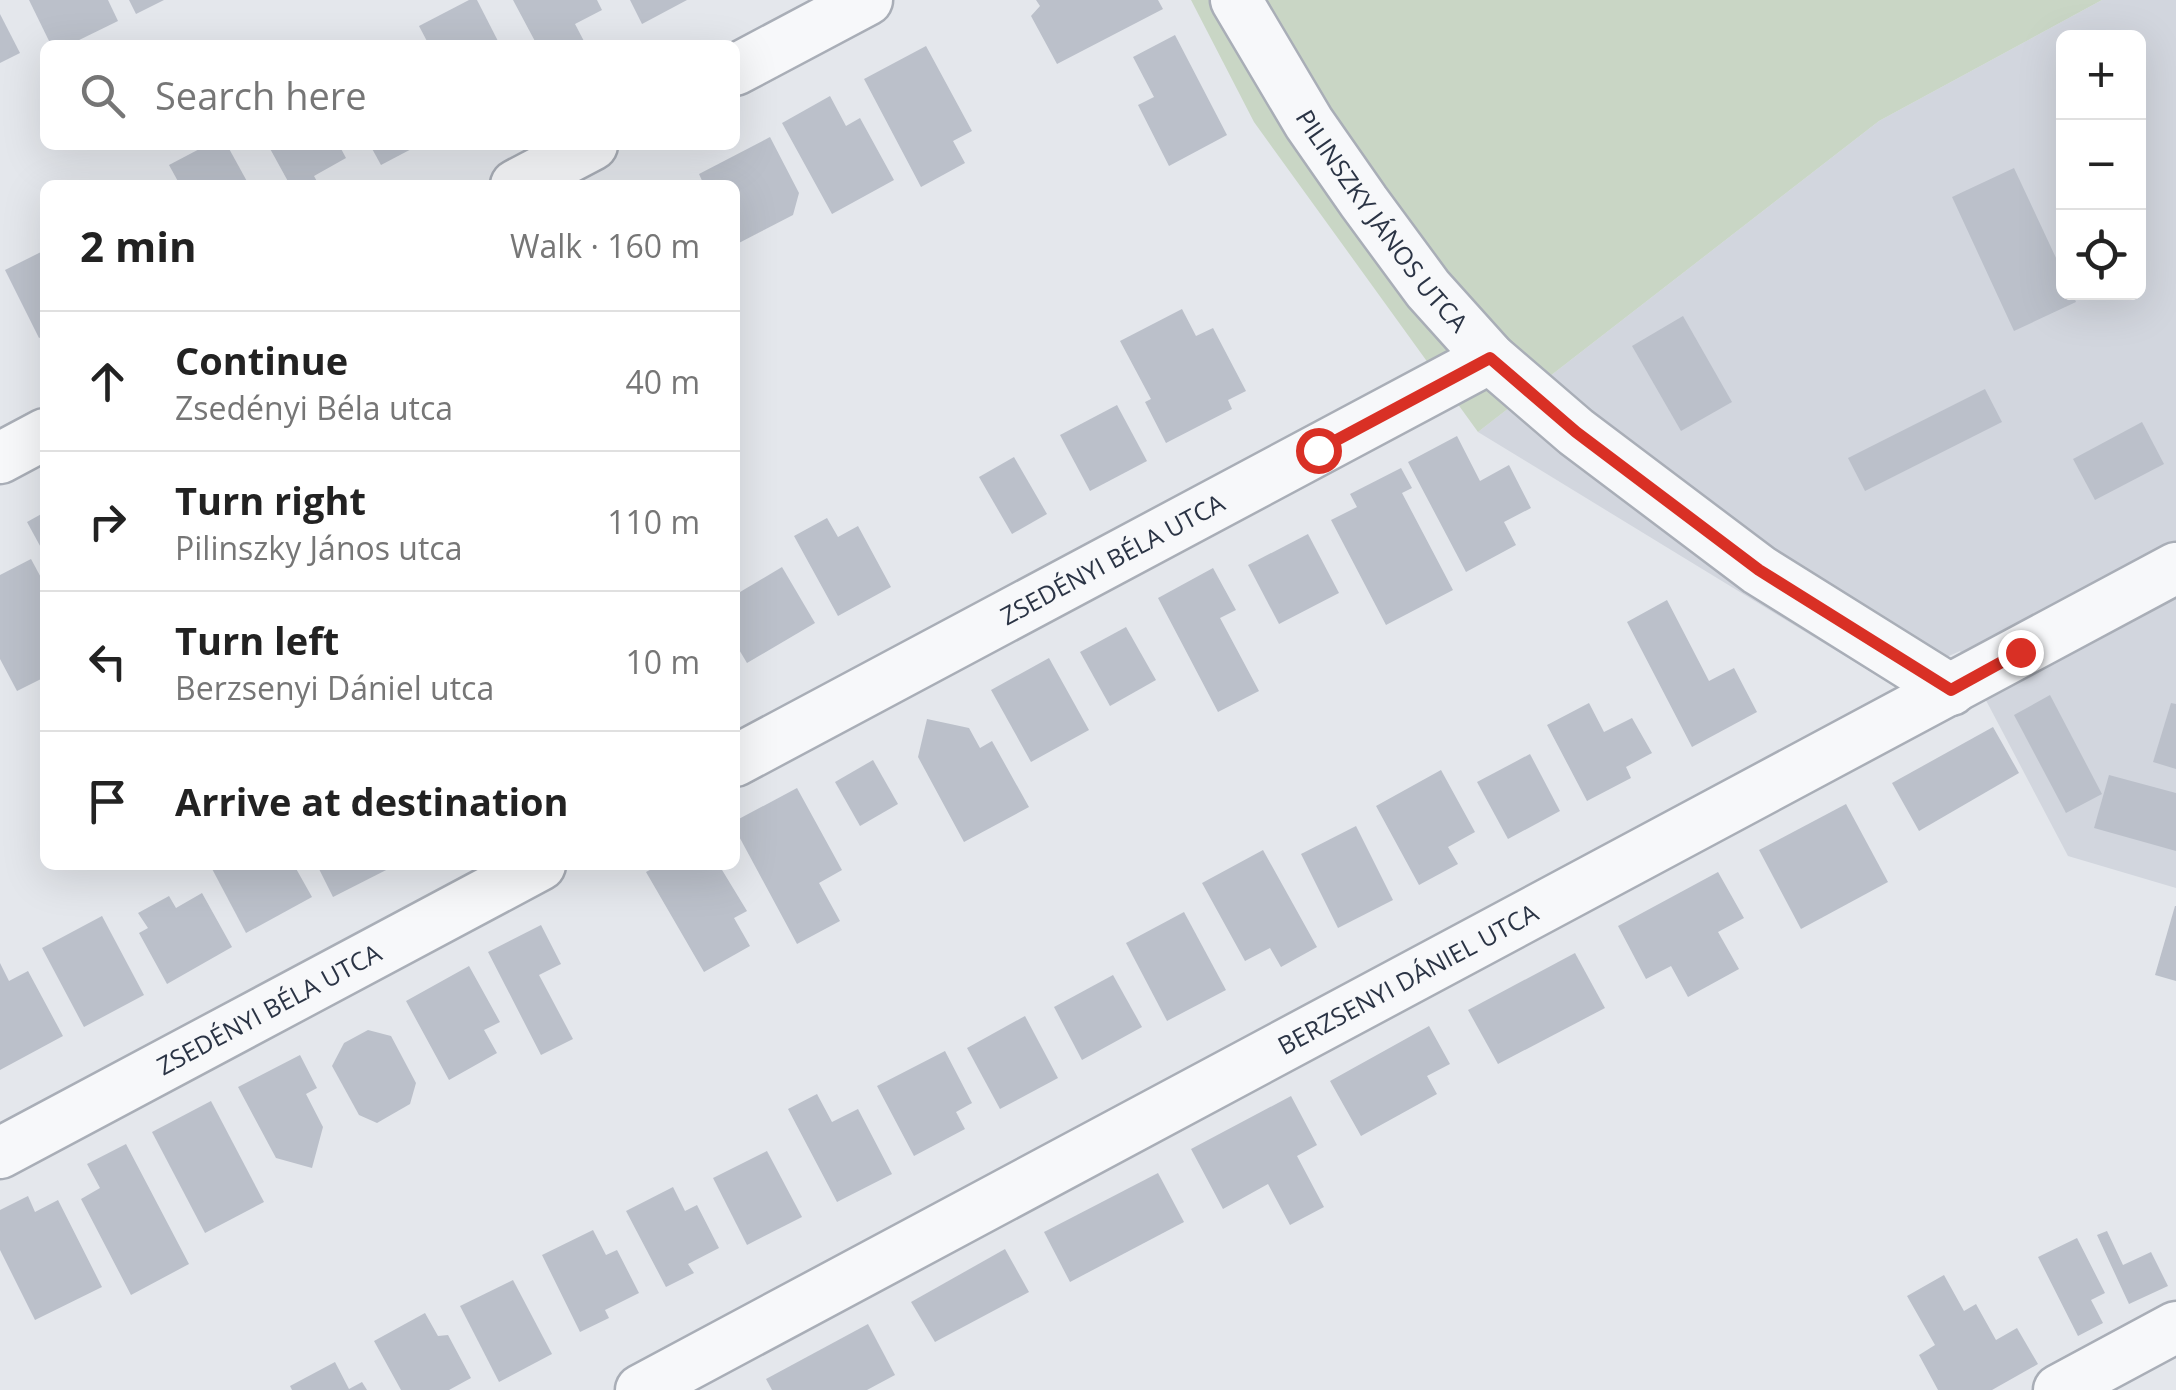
<!DOCTYPE html>
<html lang="en">
<head>
<meta charset="utf-8">
<style>
  :root { --surface:#fff; --page:#f2f2f2; --text:#222; --muted:#767676; --line:#e0e0e0 }
  body { margin:0; font-family:"Open Sans",sans-serif; background:var(--page); color:var(--text) }
  .controls { position:absolute; right:30px; top:30px; display:grid; overflow:hidden; border-radius:15px; box-shadow:0 10px 40px #0002 }
  .controls button { width:90px; height:90px; display:grid; place-items:center; padding:0; border:0; border-bottom:2px solid var(--line); background:var(--surface); color:var(--text); font:50px sans-serif }
  .stop { position:absolute; width:30px; height:30px; margin:-22px; border:8px solid #d93025; border-radius:50%; background:#fff }
  .stop.end { background:#d93025; border-color:#fff; box-shadow:0 2px 10px #0008 }
  .list { margin:0; padding:0; list-style:none }
  h2 { display:flex; justify-content:space-between; align-items:center; height:130px; margin:0; padding:0 40px; font-size:42px }
  h2 small { font-size:32px; font-weight:400; color:var(--muted) }
  .list li { display:grid; grid-template-columns:65px 1fr auto; gap:30px; align-items:center; box-sizing:border-box; height:140px; padding:0 40px; border-top:2px solid var(--line) }
  .list b { display:block; font-size:38px; white-space:nowrap }
  .list p { margin:0; font-size:32px; white-space:nowrap; color:var(--muted) }
  .list em { font-size:32px; font-style:normal; color:var(--muted) }
  .icon { flex:none; width:55px; height:55px; fill:none; stroke:currentColor; stroke-width:2; stroke-linecap:round; stroke-linejoin:round }
  .map { position:relative; flex:none; width:2176px; height:1390px; overflow:hidden }
  .search { position:absolute; background:var(--surface); box-shadow:0 10px 40px #0002; left:40px; top:40px; width:700px; height:110px; display:flex; align-items:center; gap:25px; box-sizing:border-box; padding:0 35px; border-radius:15px; color:var(--muted); font-size:38px }
  .panel { position:absolute; background:var(--surface); box-shadow:0 10px 40px #0002; left:40px; top:180px; width:700px; height:690px; border-radius:15px }
  .map>svg:first-child { display:block }
</style>
</head>
<body>
<div class="map">
<svg width="2176" height="1390" viewBox="0 0 2176 1390">
  <rect width="100%" height="100%" fill="#e4e7ec"/>
  <path fill="#d2d6de" fill-rule="evenodd" d="M2102 0H2176V888L2068 856 1960 651 1889 683 1478 432 1879 121ZM2064 38H2138V292H2064Z"/>
  <path fill="#c9d6c5" d="M1191 0H2102L1879 121 1478 432 1254 122Z"/>
  <g fill="#bbc0ca">
    <path d="M29 0H108L118 21 69 45H51Z"/>
    <path d="M129 0H164L136 14Z"/>
    <path d="M469 0H477L500 45H429L419 26Z"/>
    <path d="M513 0H597L602 10 575 24 586 45H537Z"/>
    <path d="M630 0H687L642 24Z"/>
    <path d="M1036 0H1158L1163 9 1057 64 1031 16 1040 6Z"/>
    <path d="M0 14 20 53 0 63Z"/>
    <path d="M1175 35 1227 135 1169 166 1138 105 1154 97 1133 57Z"/>
    <path d="M926 46 972 131 953 141 965 163 921 187 864 79Z"/>
    <path d="M830 96 846 126 860 118 894 180 832 214 782 123Z"/>
    <path d="M770 137 799 193 793 215 735 245V185H704L699 174Z"/>
    <path d="M207 145H227L249 185H180L169 165Z"/>
    <path d="M268 145H339L346 158 314 176 319 185H290Z"/>
    <path d="M370 145H419L381 165Z"/>
    <path d="M2014 168 2064 275V292H2072L2076 302 2014 331 1952 197Z"/>
    <path d="M45 250V335L39 338 5 270Z"/>
    <path d="M1182 309 1196 336 1213 328 1246 391 1228 400 1232 409 1166 443 1145 402 1151 399 1120 341Z"/>
    <path d="M1683 316 1732 402 1681 431 1632 346Z"/>
    <path d="M1985 389 2002 422 1865 491 1848 458Z"/>
    <path d="M1117 405 1147 461 1090 491 1060 435Z"/>
    <path d="M2142 422 2164 464 2095 500 2073 459Z"/>
    <path d="M1457 436 1480 481 1509 465 1531 508 1504 522 1516 545 1466 572 1408 462Z"/>
    <path d="M1014 457 1047 514 1012 534 979 477Z"/>
    <path d="M1401 468 1412 488 1402 493 1453 590 1386 625 1331 520 1357 507 1350 494Z"/>
    <path d="M45 512V555L27 522Z"/>
    <path d="M827 518 838 537 858 526 891 587 838 616 794 536Z"/>
    <path d="M1308 534 1339 593 1279 624 1248 565Z"/>
    <path d="M31 559 45 585V677L17 691 0 659V575Z"/>
    <path d="M782 567 815 623 747 663 735 643V595Z"/>
    <path d="M1213 568 1236 610 1220 618 1259 691 1218 712 1158 598Z"/>
    <path d="M1667 600 1709 681 1734 668 1757 712 1692 747 1627 622Z"/>
    <path d="M1126 627 1156 680 1110 706 1080 652Z"/>
    <path d="M1049 658 1089 730 1031 762 991 690Z"/>
    <path d="M2050 695 2102 794 2066 813 2014 715Z"/>
    <path d="M1589 703 1604 732 1632 718 1652 753 1626 767 1631 778 1587 801 1547 725Z"/>
    <path d="M2171 703 2176 704V769L2153 762Z"/>
    <path d="M927 719 969 728 980 748 992 741 1029 807 964 842 918 757Z"/>
    <path d="M1993 727 2019 773 1919 831 1892 783Z"/>
    <path d="M1530 754 1560 811 1508 839 1477 782Z"/>
    <path d="M873 760 898 804 860 826 835 782Z"/>
    <path d="M1441 770 1475 832 1448 847 1458 864 1419 885 1376 806Z"/>
    <path d="M2109 775 2176 793V851L2094 828Z"/>
    <path d="M797 788 842 870 819 883 840 921 797 944 735 829V821Z"/>
    <path d="M1846 804 1888 882 1801 929 1759 850Z"/>
    <path d="M1356 826 1393 900 1338 928 1301 854Z"/>
    <path d="M1263 850 1317 947 1281 967 1270 948 1245 961 1202 883Z"/>
    <path d="M210 865H294L312 897 246 933Z"/>
    <path d="M317 865H396L333 897Z"/>
    <path d="M659 865H719L747 911 734 918 750 946 704 972 646 872Z"/>
    <path d="M1718 872 1744 918 1718 932 1739 969 1688 997 1671 966 1646 979 1618 926Z"/>
    <path d="M202 893 232 947 167 984 139 933 148 928 138 913 169 896 176 908Z"/>
    <path d="M2175 906H2176V981L2155 975Z"/>
    <path d="M1184 912 1226 990 1167 1021 1126 943Z"/>
    <path d="M102 916 144 995 84 1027 42 948Z"/>
    <path d="M541 925 561 964 539 975 573 1039 541 1055 488 952Z"/>
    <path d="M1575 953 1605 1008 1498 1064 1468 1010Z"/>
    <path d="M0 963 9 981 28 971 63 1036 0 1070Z"/>
    <path d="M469 966 500 1022 484 1030 497 1053 449 1080 406 1001Z"/>
    <path d="M1113 975 1142 1027 1082 1060 1054 1007Z"/>
    <path d="M1025 1016 1058 1078 1000 1109 967 1048Z"/>
    <path d="M1429 1026 1450 1064 1427 1076 1437 1094 1361 1136 1330 1081Z"/>
    <path d="M368 1030 391 1036 416 1083 410 1104 377 1123 359 1115 332 1066 344 1043Z"/>
    <path d="M945 1051 972 1103 956 1112 965 1129 914 1156 877 1086Z"/>
    <path d="M300 1055 317 1088 306 1094 323 1127 312 1168 276 1158 238 1087Z"/>
    <path d="M817 1094 832 1122 858 1109 892 1174 837 1202 788 1109Z"/>
    <path d="M1291 1096 1317 1145 1297 1156 1324 1207 1290 1225 1268 1184 1223 1209 1191 1149Z"/>
    <path d="M211 1101 264 1202 205 1233 152 1132Z"/>
    <path d="M126 1144 189 1264 131 1295 81 1199 100 1188 87 1164Z"/>
    <path d="M767 1151 802 1217 747 1245 713 1178Z"/>
    <path d="M1158 1173 1184 1222 1070 1282 1044 1232Z"/>
    <path d="M673 1187 685 1211 697 1205 719 1248 688 1264 694 1273 666 1287 626 1211Z"/>
    <path d="M28 1196 35 1212 58 1200 102 1287 35 1320 0 1250V1210Z"/>
    <path d="M593 1230 606 1255 617 1250 639 1293 605 1310 609 1318 580 1332 542 1255Z"/>
    <path d="M2107 1231 2123 1265 2151 1252 2168 1286 2129 1304 2097 1235Z"/>
    <path d="M2077 1238 2105 1293 2091 1300 2103 1323 2078 1336 2038 1257Z"/>
    <path d="M1005 1249 1029 1292 935 1342 911 1302Z"/>
    <path d="M1944 1275 1964 1311 1976 1304 1996 1340 2017 1328 2038 1364 1992 1390H1938L1919 1355 1935 1345 1907 1296Z"/>
    <path d="M513 1280 552 1354 499 1382 460 1306Z"/>
    <path d="M425 1313 438 1336 448 1335 471 1378 449 1390H401L374 1341Z"/>
    <path d="M868 1324 895 1375 867 1390H772L766 1379Z"/>
    <path d="M335 1362 349 1389 362 1382 367 1390H292L290 1386Z"/>
  </g>
  <g fill="none" stroke-linecap="round" stroke-linejoin="round">
    <g stroke="#a9aeb7" stroke-width="55">
      <g id="minor">
        <path id="s1" d="M1236 0 1309 123 1364 202 1428 289 1490 358 1576 432 1759 570 1951 690"/>
        <path d="M735 70 867 0"/>
        <path d="M516 185 592 145"/>
        <path d="M0 458 45 434"/>
        <path id="s2" d="M735 761 1490 358"/>
        <path id="s3" d="M0 1153 540 865"/>
        <path id="s4" d="M641 1390 2176 568"/>
        <path d="M2059 1390 2176 1327"/>
      </g>
    </g>
    <use href="#minor" stroke="#f7f8fa" stroke-width="50"/>
  </g>
  <g fill="none" stroke-linecap="round" stroke-linejoin="round">
    <path stroke="#d93025" stroke-width="12" d="M1318 450 1490 358 1576 432 1759 570 1951 690 2020 652"/>
  </g>
  <g text-anchor="middle" stroke-width="8" stroke-linejoin="round" paint-order="stroke">
    <g font-size="25" fill="#2b3445" stroke="#f4f6f9">
      <text dy="9" stroke="none"><textPath href="#s1" startOffset="265">PILINSZKY JÁNOS UTCA</textPath></text>
      <text dy="9" stroke="none"><textPath href="#s2" startOffset="428">ZSEDÉNYI BÉLA UTCA</textPath></text>
      <text dy="9" stroke="none"><textPath href="#s4" startOffset="870">BERZSENYI DÁNIEL UTCA</textPath></text>
      <text dy="9" stroke="none"><textPath href="#s3" startOffset="305">ZSEDÉNYI BÉLA UTCA</textPath></text>
    </g>
  </g>
</svg>
<div class="controls">
<button>+</button>
<button>−</button>
<button><svg class="icon" aria-label="locate" viewBox="0 0 24 24"><circle cx="12" cy="12" r="6"/><path d="M12 2v4M12 18v4M2 12h4M18 12h4"/></svg></button>
</div>
<div class="stop" style="left:1318px;top:450px"></div>
<div class="stop end" style="left:2020px;top:652px"></div>
<div class="search"><svg class="icon" aria-label="search" viewBox="0 0 24 24"><circle cx="10" cy="10" r="6"/><path d="M15 15l6 6"/></svg>Search here</div>
<section class="panel">
<h2>2 min<small>Walk · 160 m</small></h2>
<ul class="list">
<li><svg class="icon" aria-label="ahead" viewBox="0 0 24 24"><path d="M12 20V5M6 11l6-6 6 6"/></svg><div><b>Continue</b><p>Zsedényi Béla utca</p></div><em>40 m</em></li>
<li><svg class="icon" aria-label="right" viewBox="0 0 24 24"><path d="M7 20v-9h11M14 6l5 5-5 5"/></svg><div><b>Turn right</b><p>Pilinszky János utca</p></div><em>110 m</em></li>
<li><svg class="icon" aria-label="left" viewBox="0 0 24 24"><path d="M17 20v-9H6M10 6l-5 5 5 5"/></svg><div><b>Turn left</b><p>Berzsenyi Dániel utca</p></div><em>10 m</em></li>
<li><svg class="icon" aria-label="arrive" viewBox="0 0 24 24"><path d="M6 21V4h12l-3 4 3 4H6"/></svg><div><b>Arrive at destination</b></div></li>
</ul>
</section>
</div>
</body>
</html>
